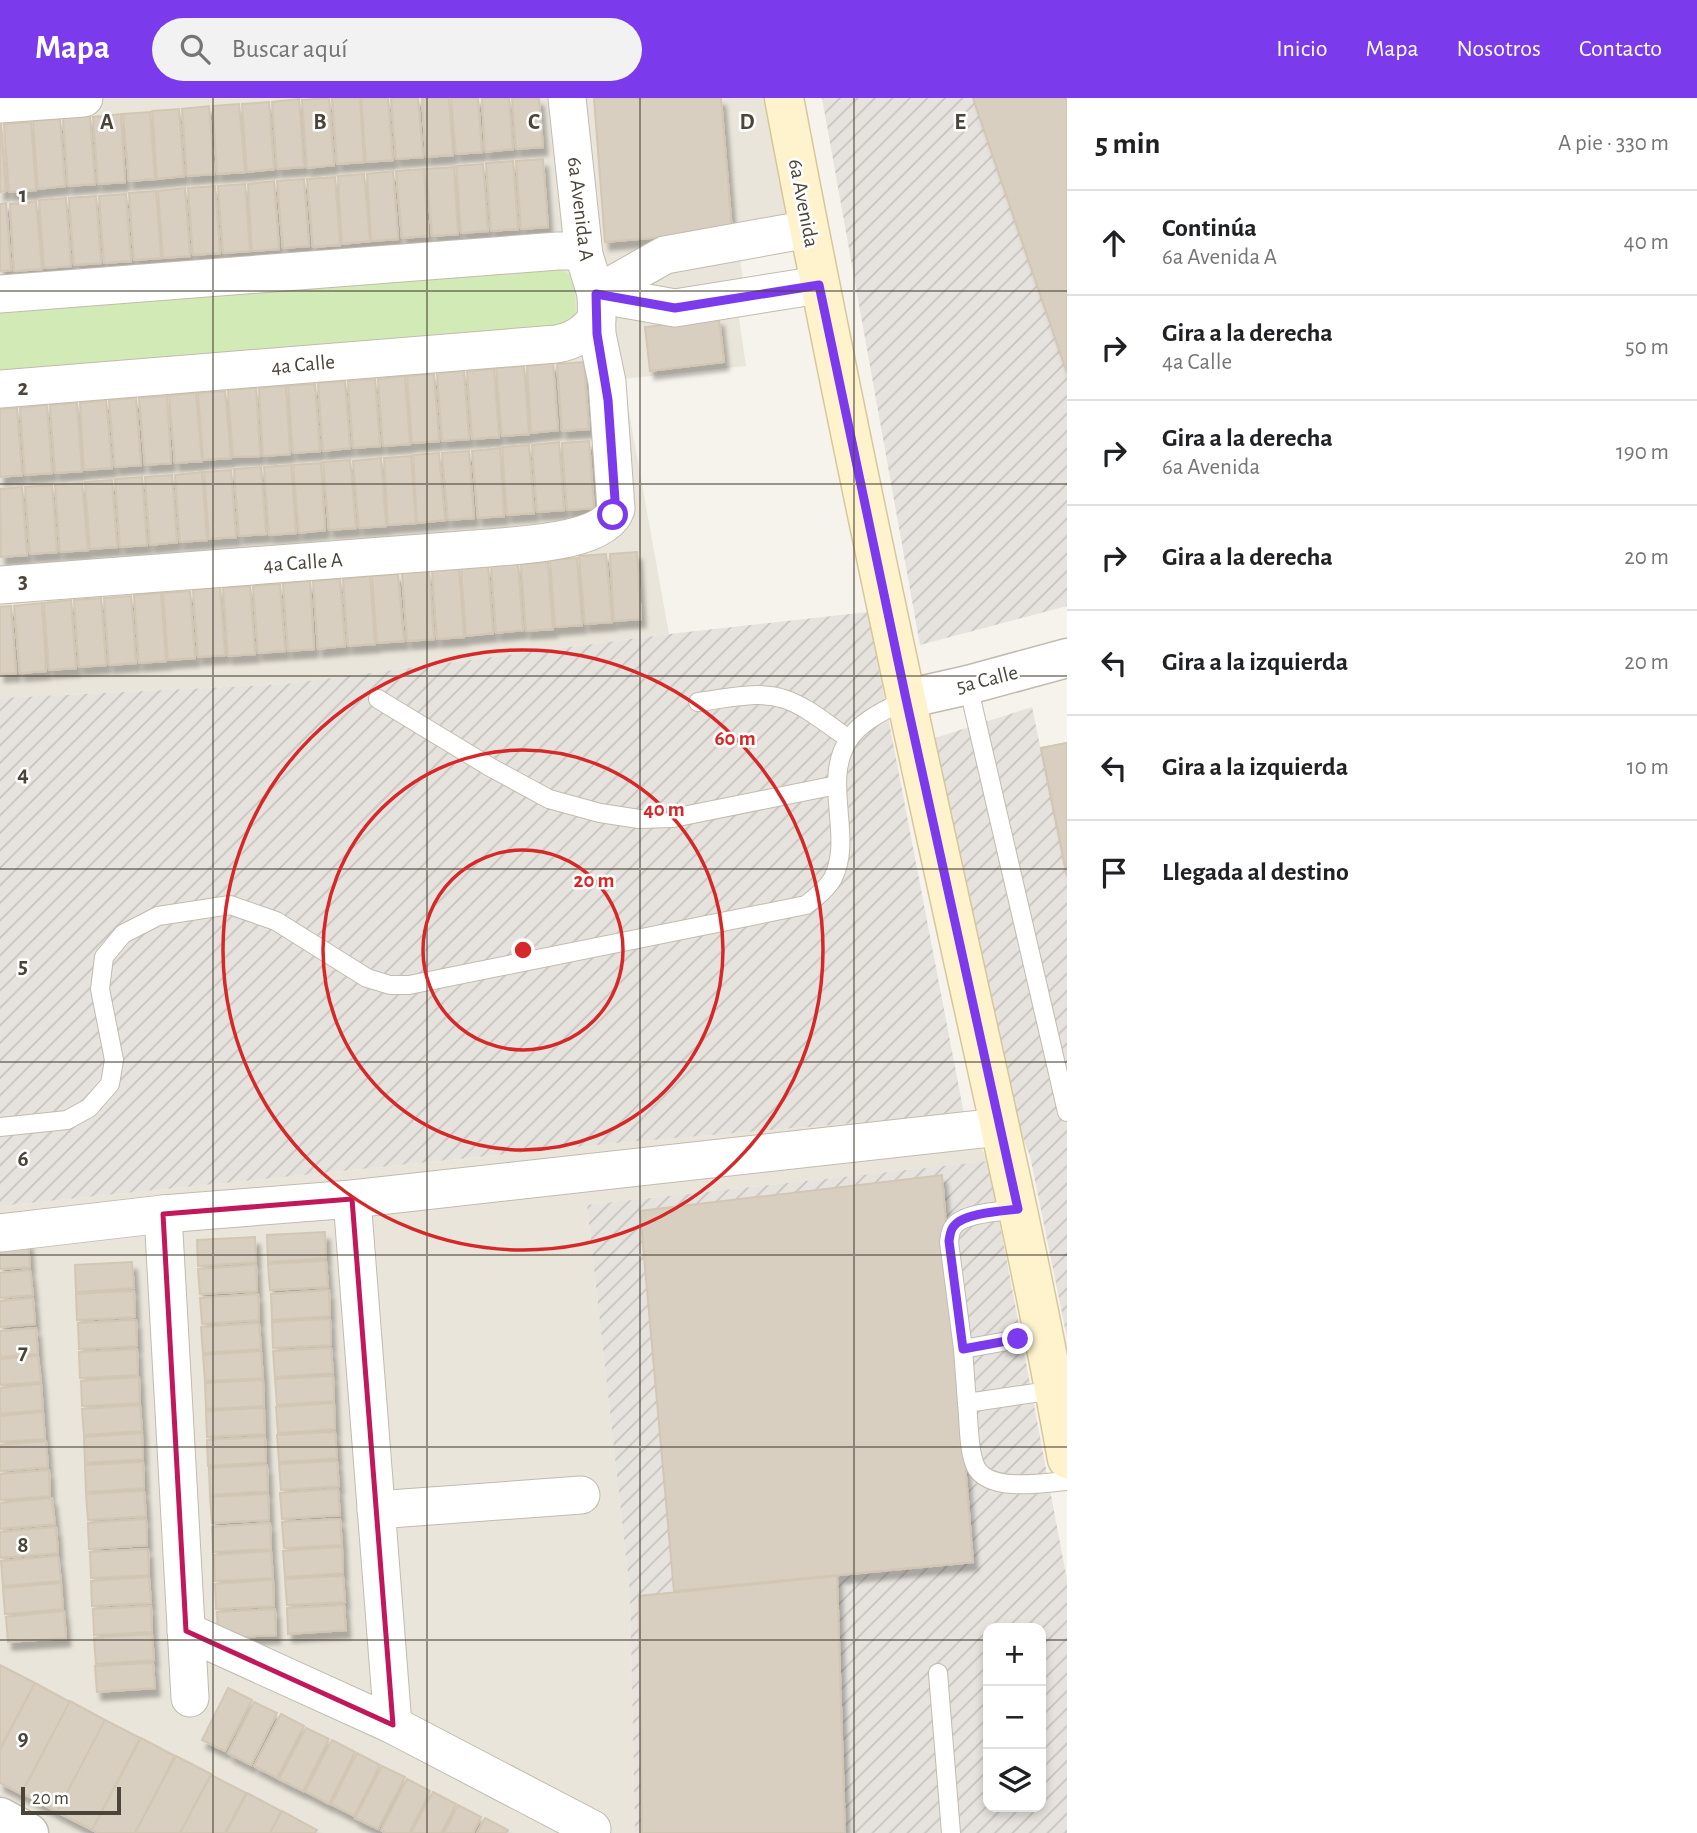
<!DOCTYPE html>
<html lang="es">
<head>
<meta charset="utf-8">
<style>
  :root { --surface:#fff; --page:#f2f2f2; --text:#202124; --muted:#757577; --line:#e0e0e0; --accent:#7c3aed }
  body { margin:0; font-family:"Alegreya Sans",sans-serif; background:var(--page); color:var(--text) }
  .controls { position:absolute; right:21px; bottom:21px; display:grid; overflow:hidden; border-radius:14px; box-shadow:0 4px 10px #0003 }
  .controls button { width:63px; height:63px; display:grid; place-items:center; padding:0; border:0; border-bottom:2px solid var(--line); background:var(--surface); color:var(--text); font:35px sans-serif }
  .scale { position:absolute; left:21px; bottom:18px; width:100px; box-sizing:border-box; padding-left:7px; border:4px solid #4b4439; border-top:0; font-size:19px; line-height:24px; white-space:nowrap; color:#4b4439; -webkit-text-stroke:5px #fff; paint-order:stroke }
  .stop { position:absolute; width:21px; height:21px; margin:-16px; border:5px solid #7c3aed; border-radius:50%; background:#fff }
  .stop.end { background:#7c3aed; border-color:#fff; box-shadow:0 2px 7px #0008 }
  .list { margin:0; padding:0; list-style:none }
  h2 { display:flex; justify-content:space-between; align-items:center; height:91px; margin:0; padding:0 28px; font-size:30px }
  h2 small { font-size:23px; font-weight:400; color:var(--muted) }
  .list li { display:grid; grid-template-columns:46px 1fr auto; gap:21px; align-items:center; box-sizing:border-box; height:105px; padding:0 28px; border-top:2px solid var(--line) }
  .list b { display:block; font-size:26px; white-space:nowrap }
  .list p { margin:0; font-size:23px; white-space:nowrap; color:var(--muted) }
  .list em { font-size:23px; font-style:normal; color:var(--muted) }
  .icon { flex:none; width:38px; height:38px; fill:none; stroke:currentColor; stroke-width:2; stroke-linecap:round; stroke-linejoin:round }
  .map { position:relative; flex:none; width:1067px; height:1735px; overflow:hidden }
  header { display:flex; align-items:center; gap:42px; box-sizing:border-box; height:98px; padding:0 35px; background:var(--accent); color:#fff }
  header strong { font-size:33px }
  nav { display:flex; gap:38px; margin-inline-start:auto; font-size:24px }
  .search { width:490px; height:63px; background:var(--page); display:flex; align-items:center; gap:18px; box-sizing:border-box; padding:0 24px; border-radius:38px; color:var(--muted); font-size:26px }
  main { display:flex }
  aside { flex:1; background:var(--surface) }
  .map>svg:first-child { display:block }
</style>
</head>
<body>
<header>
<strong>Mapa</strong>
<div class="search"><svg class="icon" aria-label="search" viewBox="0 0 24 24"><circle cx="10" cy="10" r="6"/><path d="M15 15l6 6"/></svg>Buscar aquí</div>
<nav><a>Inicio</a><a>Mapa</a><a>Nosotros</a><a>Contacto</a></nav>
</header>
<main>
<div class="map">
<svg width="1067" height="1735" viewBox="0 0 1067 1735">
  <defs>
    <pattern id="industrial-furrows" width="10" height="10" patternUnits="userSpaceOnUse" patternTransform="scale(1.75)"><rect width="10" height="10" fill="#e6e2dd"/><path d="M-1 1l2-2M0 10L10 0M9 11l2-2" fill="none" stroke="#c7c3be"/></pattern>
    <filter id="shadow"><feDropShadow dx="4.5" dy="8" stdDeviation="2" flood-color="#0004"/></filter>
  </defs>
  <rect width="100%" height="100%" fill="#f6f3ec"/>
  <g fill="#eae5da">
    <path d="M0 0H774L788 114 780 122 736 130 746 205 737 207 746 268 623 281 669 536 285 586 0 600Z"/>
    <path d="M964 1016 988 1063 587 1107 630 1495 635 1735H0V1108L616 1045Z"/>
  </g>
  <g fill="url(#industrial-furrows)" fill-rule="evenodd">
    <path d="M822 0H1067V508L920 547Z"/>
    <path d="M868 514 964 1016 616 1045 0 1108V600L285 586 669 536Z"/>
    <path d="M1032 609 1067 778V1240L1030 1058 1006 997 935 640Z"/>
    <path d="M988 1063 1067 1482V1735H635L630 1495 587 1107ZM988 1530H1041V1709H988Z"/>
  </g>
  <path fill="#d2eab5" d="M560 171 572 178 574 183 576 218 567 230 0 279V208Z"/>
  <g fill="#d8cfc1" stroke="#d3c7b4" stroke-width="2" filter="url(#shadow)">
    <path d="M329 0 334 67 307 70 302 2Z"/>
    <path d="M332 0H360L364 64 337 66Z"/>
    <path d="M361 0H388L393 62 366 64Z"/>
    <path d="M391 0H418L423 59 396 61Z"/>
    <path d="M422 0H449L453 57 426 59Z"/>
    <path d="M451 0H478L482 54 456 56Z"/>
    <path d="M482 0H509L513 51 485 54Z"/>
    <path d="M512 0H539L543 49 516 51Z"/>
    <path d="M594 0H721L732 133 605 144Z"/>
    <path d="M973 0H1067V275Z"/>
    <path d="M299 1 304 69 277 71 272 4Z"/>
    <path d="M269 4 274 71 247 74 242 6Z"/>
    <path d="M239 6 245 74 217 76 213 8Z"/>
    <path d="M209 8 214 76 187 78 182 11Z"/>
    <path d="M179 11 184 78 157 81 152 13Z"/>
    <path d="M150 14 155 81 129 83 123 16Z"/>
    <path d="M121 16 125 84 98 86 93 19Z"/>
    <path d="M90 18 95 86 68 88 63 20Z"/>
    <path d="M60 21 65 88 38 91 33 23Z"/>
    <path d="M31 24 36 92 9 94 4 26Z"/>
    <path d="M1 26 6 93 0 94V26Z"/>
    <path d="M543 61 548 129 521 131 516 63Z"/>
    <path d="M513 63 518 131 491 133 486 65Z"/>
    <path d="M483 66 488 133 461 135 456 68Z"/>
    <path d="M454 69 458 136 432 138 426 71Z"/>
    <path d="M424 71 428 138 402 140 396 73Z"/>
    <path d="M393 73 398 141 371 143 367 76Z"/>
    <path d="M364 76 370 143 342 146 338 78Z"/>
    <path d="M335 79 340 147 313 149 307 81Z"/>
    <path d="M304 81 309 148 283 150 277 83Z"/>
    <path d="M274 83 279 151 252 153 248 86Z"/>
    <path d="M245 86 250 153 223 155 218 88Z"/>
    <path d="M215 88 220 155 193 157 188 90Z"/>
    <path d="M185 90 190 158 163 160 158 93Z"/>
    <path d="M156 93 161 160 134 162 129 95Z"/>
    <path d="M126 96 131 163 104 165 99 98Z"/>
    <path d="M96 98 101 165 74 167 69 100Z"/>
    <path d="M66 100 71 168 44 170 39 102Z"/>
    <path d="M36 103 42 171 14 173 10 106Z"/>
    <path d="M6 105 11 172 0 173V106Z"/>
    <path d="M719 220 724 264 650 273 645 229Z"/>
    <path d="M584 264 589 331 562 333 557 266Z"/>
    <path d="M553 265 558 332 531 335 527 268Z"/>
    <path d="M524 268 529 336 502 338 496 270Z"/>
    <path d="M494 271 499 339 472 341 467 273Z"/>
    <path d="M464 273 469 341 442 343 437 275Z"/>
    <path d="M434 276 439 343 412 345 407 278Z"/>
    <path d="M405 278 410 346 383 348 378 281Z"/>
    <path d="M375 281 380 348 353 350 348 283Z"/>
    <path d="M345 283 350 350 323 353 318 285Z"/>
    <path d="M315 286 320 353 293 355 288 288Z"/>
    <path d="M286 288 290 356 263 358 259 290Z"/>
    <path d="M256 290 260 358 233 359 228 292Z"/>
    <path d="M225 293 231 360 203 362 198 295Z"/>
    <path d="M196 295 202 363 175 365 169 297Z"/>
    <path d="M167 298 171 365 145 367 139 300Z"/>
    <path d="M136 300 141 367 115 369 109 302Z"/>
    <path d="M106 302 112 370 84 372 80 305Z"/>
    <path d="M77 305 82 373 55 375 50 307Z"/>
    <path d="M47 307 52 375 25 377 20 310Z"/>
    <path d="M17 310 22 377 0 379V311Z"/>
    <path d="M589 343 594 410 567 412 562 345Z"/>
    <path d="M559 344 564 412 537 414 532 347Z"/>
    <path d="M529 347 534 415 507 417 502 349Z"/>
    <path d="M500 350 504 418 478 420 472 353Z"/>
    <path d="M469 353 474 420 448 422 442 355Z"/>
    <path d="M439 355 445 422 417 425 413 357Z"/>
    <path d="M411 358 416 425 388 427 384 360Z"/>
    <path d="M381 360 386 428 359 430 353 363Z"/>
    <path d="M350 362 356 430 329 432 323 364Z"/>
    <path d="M321 365 325 432 299 435 293 367Z"/>
    <path d="M291 367 296 435 269 437 264 369Z"/>
    <path d="M261 369 266 436 239 438 234 371Z"/>
    <path d="M231 372 236 439 209 441 204 374Z"/>
    <path d="M202 374 207 442 180 444 175 377Z"/>
    <path d="M172 377 177 444 150 447 145 379Z"/>
    <path d="M142 379 147 447 120 449 115 381Z"/>
    <path d="M112 382 117 449 90 451 85 384Z"/>
    <path d="M82 385 88 452 60 454 55 387Z"/>
    <path d="M52 387 57 454 30 456 25 389Z"/>
    <path d="M22 389 27 457 1 459 0 391Z"/>
    <path d="M637 454 641 521 614 523 610 456Z"/>
    <path d="M606 456 612 524 585 526 579 458Z"/>
    <path d="M577 460 582 527 555 529 550 462Z"/>
    <path d="M548 464 553 531 526 533 521 466Z"/>
    <path d="M518 465 523 532 496 535 491 467Z"/>
    <path d="M488 468 493 535 466 538 461 470Z"/>
    <path d="M459 471 464 539 437 541 432 473Z"/>
    <path d="M429 473 434 541 407 543 402 475Z"/>
    <path d="M398 476 404 543 377 545 372 478Z"/>
    <path d="M370 478 375 546 348 548 343 481Z"/>
    <path d="M340 481 345 548 318 551 313 483Z"/>
    <path d="M310 483 314 551 288 553 283 485Z"/>
    <path d="M280 486 285 553 258 555 253 488Z"/>
    <path d="M250 488 255 556 228 558 223 490Z"/>
    <path d="M220 489 225 557 198 559 193 492Z"/>
    <path d="M190 493 195 560 168 562 163 495Z"/>
    <path d="M161 495 166 563 139 565 134 497Z"/>
    <path d="M131 498 136 565 109 567 104 500Z"/>
    <path d="M101 500 106 567 79 569 74 502Z"/>
    <path d="M71 502 76 570 49 572 44 505Z"/>
    <path d="M42 505 46 573 20 575 14 508Z"/>
    <path d="M11 508 16 575 0 576V509Z"/>
    <path d="M1067 645V778L1041 650Z"/>
    <path d="M1067 645V778L1041 650Z"/>
    <path d="M942 1077 973 1464 674 1493 640 1113Z"/>
    <path d="M325 1134 326 1160 268 1164 267 1137Z"/>
    <path d="M255 1139 256 1164 198 1168 197 1142Z"/>
    <path d="M28 1143 30 1169 0 1171V1146Z"/>
    <path d="M326 1163 328 1189 270 1192 268 1166Z"/>
    <path d="M132 1164 134 1190 76 1194 75 1167Z"/>
    <path d="M256 1167 257 1193 200 1196 198 1171Z"/>
    <path d="M30 1172 33 1197 0 1200V1175Z"/>
    <path d="M329 1192 330 1218 272 1222 271 1196Z"/>
    <path d="M134 1193 135 1219 77 1222 76 1196Z"/>
    <path d="M258 1196 259 1222 202 1226 200 1200Z"/>
    <path d="M33 1200 35 1226 0 1229V1203Z"/>
    <path d="M330 1221 331 1247 273 1250 272 1224Z"/>
    <path d="M136 1222 137 1248 79 1251 78 1225Z"/>
    <path d="M259 1225 261 1251 203 1255 201 1229Z"/>
    <path d="M36 1230 38 1256 0 1259V1233Z"/>
    <path d="M331 1250 333 1275 275 1279 273 1253Z"/>
    <path d="M137 1251 138 1277 80 1280 79 1254Z"/>
    <path d="M261 1253 263 1280 205 1283 203 1257Z"/>
    <path d="M38 1258 41 1284 0 1287V1261Z"/>
    <path d="M333 1278 334 1303 277 1307 275 1281Z"/>
    <path d="M139 1279 140 1305 82 1308 81 1283Z"/>
    <path d="M263 1282 264 1308 206 1311 205 1285Z"/>
    <path d="M41 1286 43 1312 0 1316V1290Z"/>
    <path d="M334 1305 335 1331 278 1335 276 1309Z"/>
    <path d="M140 1307 142 1333 84 1337 82 1311Z"/>
    <path d="M264 1310 265 1336 207 1339 206 1313Z"/>
    <path d="M43 1314 45 1341 0 1344V1318Z"/>
    <path d="M335 1334 337 1360 279 1364 277 1337Z"/>
    <path d="M142 1335 143 1361 85 1365 84 1339Z"/>
    <path d="M265 1339 266 1364 208 1368 207 1342Z"/>
    <path d="M46 1343 48 1369 0 1373V1347Z"/>
    <path d="M337 1363 339 1388 281 1392 279 1366Z"/>
    <path d="M143 1364 144 1390 86 1394 85 1367Z"/>
    <path d="M267 1367 268 1393 210 1397 209 1370Z"/>
    <path d="M49 1372 50 1398 0 1402V1376Z"/>
    <path d="M338 1391 340 1417 282 1421 280 1395Z"/>
    <path d="M144 1393 146 1418 88 1422 86 1396Z"/>
    <path d="M268 1396 269 1422 212 1425 210 1399Z"/>
    <path d="M52 1400 55 1426 0 1431V1405Z"/>
    <path d="M146 1421 147 1447 89 1451 88 1425Z"/>
    <path d="M340 1421 342 1447 284 1450 282 1424Z"/>
    <path d="M270 1425 271 1451 213 1454 212 1429Z"/>
    <path d="M56 1429 58 1455 0 1460V1434Z"/>
    <path d="M342 1449 343 1475 285 1479 283 1453Z"/>
    <path d="M148 1451 149 1477 91 1480 90 1454Z"/>
    <path d="M271 1453 273 1480 215 1483 214 1457Z"/>
    <path d="M58 1458 61 1483 3 1488 1 1463Z"/>
    <path d="M343 1478 345 1504 287 1507 285 1481Z"/>
    <path d="M837 1478 845 1735H642L639 1498Z"/>
    <path d="M149 1479 151 1505 92 1508 91 1483Z"/>
    <path d="M273 1482 274 1508 216 1511 215 1486Z"/>
    <path d="M61 1485 63 1511 5 1516 3 1490Z"/>
    <path d="M344 1507 346 1532 288 1536 287 1510Z"/>
    <path d="M151 1508 152 1534 94 1537 93 1511Z"/>
    <path d="M275 1511 276 1537 218 1540 217 1514Z"/>
    <path d="M64 1513 66 1540 8 1544 6 1519Z"/>
    <path d="M152 1536 154 1562 96 1566 94 1540Z"/>
    <path d="M153 1565 155 1590 97 1594 95 1568Z"/>
    <path d="M0 1567 35 1585 0 1650Z"/>
    <path d="M35 1585 70 1604 21 1696 0 1685V1652Z"/>
    <path d="M228 1590 252 1602 225 1653 202 1642Z"/>
    <path d="M70 1603 105 1622 57 1714 22 1695Z"/>
    <path d="M254 1604 277 1615 251 1667 228 1655Z"/>
    <path d="M281 1616 304 1628 277 1680 254 1668Z"/>
    <path d="M105 1622 140 1640 92 1732 57 1714Z"/>
    <path d="M306 1630 329 1641 303 1693 279 1681Z"/>
    <path d="M141 1640 175 1658 135 1735H98L92 1732Z"/>
    <path d="M332 1642 355 1654 329 1706 305 1693Z"/>
    <path d="M357 1655 380 1667 354 1718 331 1706Z"/>
    <path d="M176 1658 211 1676 180 1735H135Z"/>
    <path d="M382 1668 405 1679 378 1731 355 1720Z"/>
    <path d="M211 1677 246 1695 225 1735H180Z"/>
    <path d="M407 1681 430 1693 409 1735H386L381 1732Z"/>
    <path d="M433 1694 456 1706 441 1735H411Z"/>
    <path d="M247 1695 281 1713 270 1735H226Z"/>
    <path d="M458 1707 481 1719 473 1735H444Z"/>
    <path d="M282 1713 317 1732 315 1735H270Z"/>
    <path d="M485 1720 508 1732 506 1735H477Z"/>
  </g>
  <g fill="none" stroke-linecap="round" stroke-linejoin="round">
    <g stroke="#c2bbae" stroke-width="20">
      <g id="service">
        <path d="M968 587 1067 1014"/>
        <path d="M378 601 490 669 549 701 600 715 639 721 673 720 837 687"/>
        <path d="M698 604C725 601 757 592 784 601 807 608 829 628 849 641"/>
        <path d="M0 1029 67 1022 89 1010 110 986 114 962 100 891 104 859 123 836 158 818 230 807 276 823 367 880 390 887H409L806 807C816 799 827 791 833 780 854 738 821 683 849 641 862 622 886 612 906 601"/>
        <path d="M963 1251 949 1144C950 1138 950 1132 954 1128 963 1115 1003 1113 1018 1111"/>
        <path d="M1055 1292 967 1305C969 1321 968 1357 977 1371 992 1394 1043 1385 1067 1383"/>
        <path d="M967 1305 963 1251 1018 1241 1046 1240"/>
        <path d="M938 1575 951 1735"/>
      </g>
    </g>
    <g stroke="#c2bbae" stroke-width="39">
      <g id="minor">
        <path d="M0 6 84 0"/>
        <path d="M0 196 558 153H576L584 157"/>
        <path d="M596 196 675 210 819 187"/>
        <path d="M596 196 665 157 809 131"/>
        <path d="M0 291 556 246C575 243 585 235 597 221"/>
        <path d="M0 487 488 450C518 447 605 445 616 411L607 284 597 236 596 196 584 157 567 0"/>
        <path d="M352 1101 393 1627 592 1731"/>
        <path d="M163 1116 190 1600"/>
        <path d="M0 1135 163 1116 352 1101 999 1029"/>
        <path d="M376 1412 581 1397"/>
        <path d="M186 1533 393 1627"/>
      </g>
    </g>
    <g stroke="#c2bbae" stroke-width="41">
      <g id="tertiary">
        <path d="M906 601 968 587 1067 560"/>
        <path d="M0 1719 29 1735"/>
      </g>
    </g>
    <g stroke="#d6c79b" stroke-width="41">
      <path id="secondary" d="M784 0C834 265 890 530 948 793 989 982 1033 1170 1067 1361"/>
    </g>
    <use href="#service" stroke="#fff" stroke-width="18"/>
    <use href="#minor" stroke="#fff" stroke-width="37"/>
    <use href="#tertiary" stroke="#fff" stroke-width="38"/>
    <use href="#secondary" stroke="#fff3cd" stroke-width="38"/>
  </g>
  <g fill="none" stroke-linecap="round" stroke-linejoin="round">
    <path stroke="#7c3aed" stroke-width="9" d="M613 417 615 402 608 302 597 236 596 196 675 210 819 187 906 601 1018 1111C1003 1113 963 1115 954 1128 950 1132 950 1138 949 1143L963 1251 1018 1241"/>
  </g>
  <path fill="none" stroke="#c2185b" stroke-width="5" stroke-linejoin="round" d="M352 1101 393 1627 186 1533 163 1116Z"/>
  <path fill="none" stroke="#4b4439" stroke-width="2" stroke-opacity="0.55" d="M213 0V1735M427 0V1735M640 0V1735M854 0V1735M0 193H1067M0 386H1067M0 578H1067M0 771H1067M0 964H1067M0 1157H1067M0 1349H1067M0 1542H988M1041 1542H1067"/>
  <g fill="none" stroke="#d62828" stroke-width="3.5">
    <circle cx="523" cy="852" r="100"/>
    <circle cx="523" cy="852" r="200"/>
    <circle cx="523" cy="852" r="300"/>
  </g>
  <g text-anchor="middle" stroke-width="5" stroke-linejoin="round" paint-order="stroke">
    <g font-size="21" fill="#4b4439" stroke="#fff">
      <text transform="translate(804 105) rotate(79)" y="7">6a Avenida</text>
      <text transform="translate(581 111) rotate(83)" y="7">6a Avenida A</text>
      <text transform="translate(303 266) rotate(-5)" y="7">4a Calle</text>
      <text transform="translate(303 464) rotate(-4)" y="7">4a Calle A</text>
      <text transform="translate(987 581) rotate(-14)" y="7">5a Calle</text>
    </g>
  </g>
  <g font-size="23" text-anchor="middle" font-weight="bold" fill="#4b4439" stroke="#fff" stroke-width="5" stroke-linejoin="round" paint-order="stroke">
    <text x="107" y="31">A</text>
    <text x="320" y="31">B</text>
    <text x="534" y="31">C</text>
    <text x="747" y="31">D</text>
    <text x="960" y="31">E</text>
    <text x="23" y="104">1</text>
    <text x="23" y="297">2</text>
    <text x="23" y="490">3</text>
    <text x="23" y="683">4</text>
    <text x="23" y="875">5</text>
    <text x="23" y="1068">6</text>
    <text x="23" y="1261">7</text>
    <text x="23" y="1454">8</text>
    <text x="23" y="1647">9</text>
  </g>
  <circle cx="523" cy="852" r="10" fill="#d62828" stroke="#fff" stroke-width="3.5"/>
  <g font-size="21" text-anchor="middle" font-weight="bold" fill="#d62828" stroke="#fff" stroke-width="5" stroke-linejoin="round" paint-order="stroke">
    <text x="735" y="647">60 m</text>
    <text x="664" y="718">40 m</text>
    <text x="594" y="789">20 m</text>
  </g>
</svg>
<div class="controls">
<button>+</button>
<button>−</button>
<button><svg class="icon" aria-label="layers" viewBox="0 0 24 24"><path d="M12 4l9 5-9 5-9-5zM3 14l9 5 9-5"/></svg></button>
</div>
<div class="scale">20 m</div>
<div class="stop" style="left:613px;top:417px"></div>
<div class="stop end" style="left:1018px;top:1241px"></div>
</div>
<aside>
<h2>5 min<small>A pie · 330 m</small></h2>
<ul class="list">
<li><svg class="icon" aria-label="ahead" viewBox="0 0 24 24"><path d="M12 20V5M6 11l6-6 6 6"/></svg><div><b>Continúa</b><p>6a Avenida A</p></div><em>40 m</em></li>
<li><svg class="icon" aria-label="right" viewBox="0 0 24 24"><path d="M7 20v-9h11M14 6l5 5-5 5"/></svg><div><b>Gira a la derecha</b><p>4a Calle</p></div><em>50 m</em></li>
<li><svg class="icon" aria-label="right" viewBox="0 0 24 24"><path d="M7 20v-9h11M14 6l5 5-5 5"/></svg><div><b>Gira a la derecha</b><p>6a Avenida</p></div><em>190 m</em></li>
<li><svg class="icon" aria-label="right" viewBox="0 0 24 24"><path d="M7 20v-9h11M14 6l5 5-5 5"/></svg><div><b>Gira a la derecha</b></div><em>20 m</em></li>
<li><svg class="icon" aria-label="left" viewBox="0 0 24 24"><path d="M17 20v-9H6M10 6l-5 5 5 5"/></svg><div><b>Gira a la izquierda</b></div><em>20 m</em></li>
<li><svg class="icon" aria-label="left" viewBox="0 0 24 24"><path d="M17 20v-9H6M10 6l-5 5 5 5"/></svg><div><b>Gira a la izquierda</b></div><em>10 m</em></li>
<li><svg class="icon" aria-label="arrive" viewBox="0 0 24 24"><path d="M6 21V4h12l-3 4 3 4H6"/></svg><div><b>Llegada al destino</b></div></li>
</ul>
</aside>
</main>
</body>
</html>
